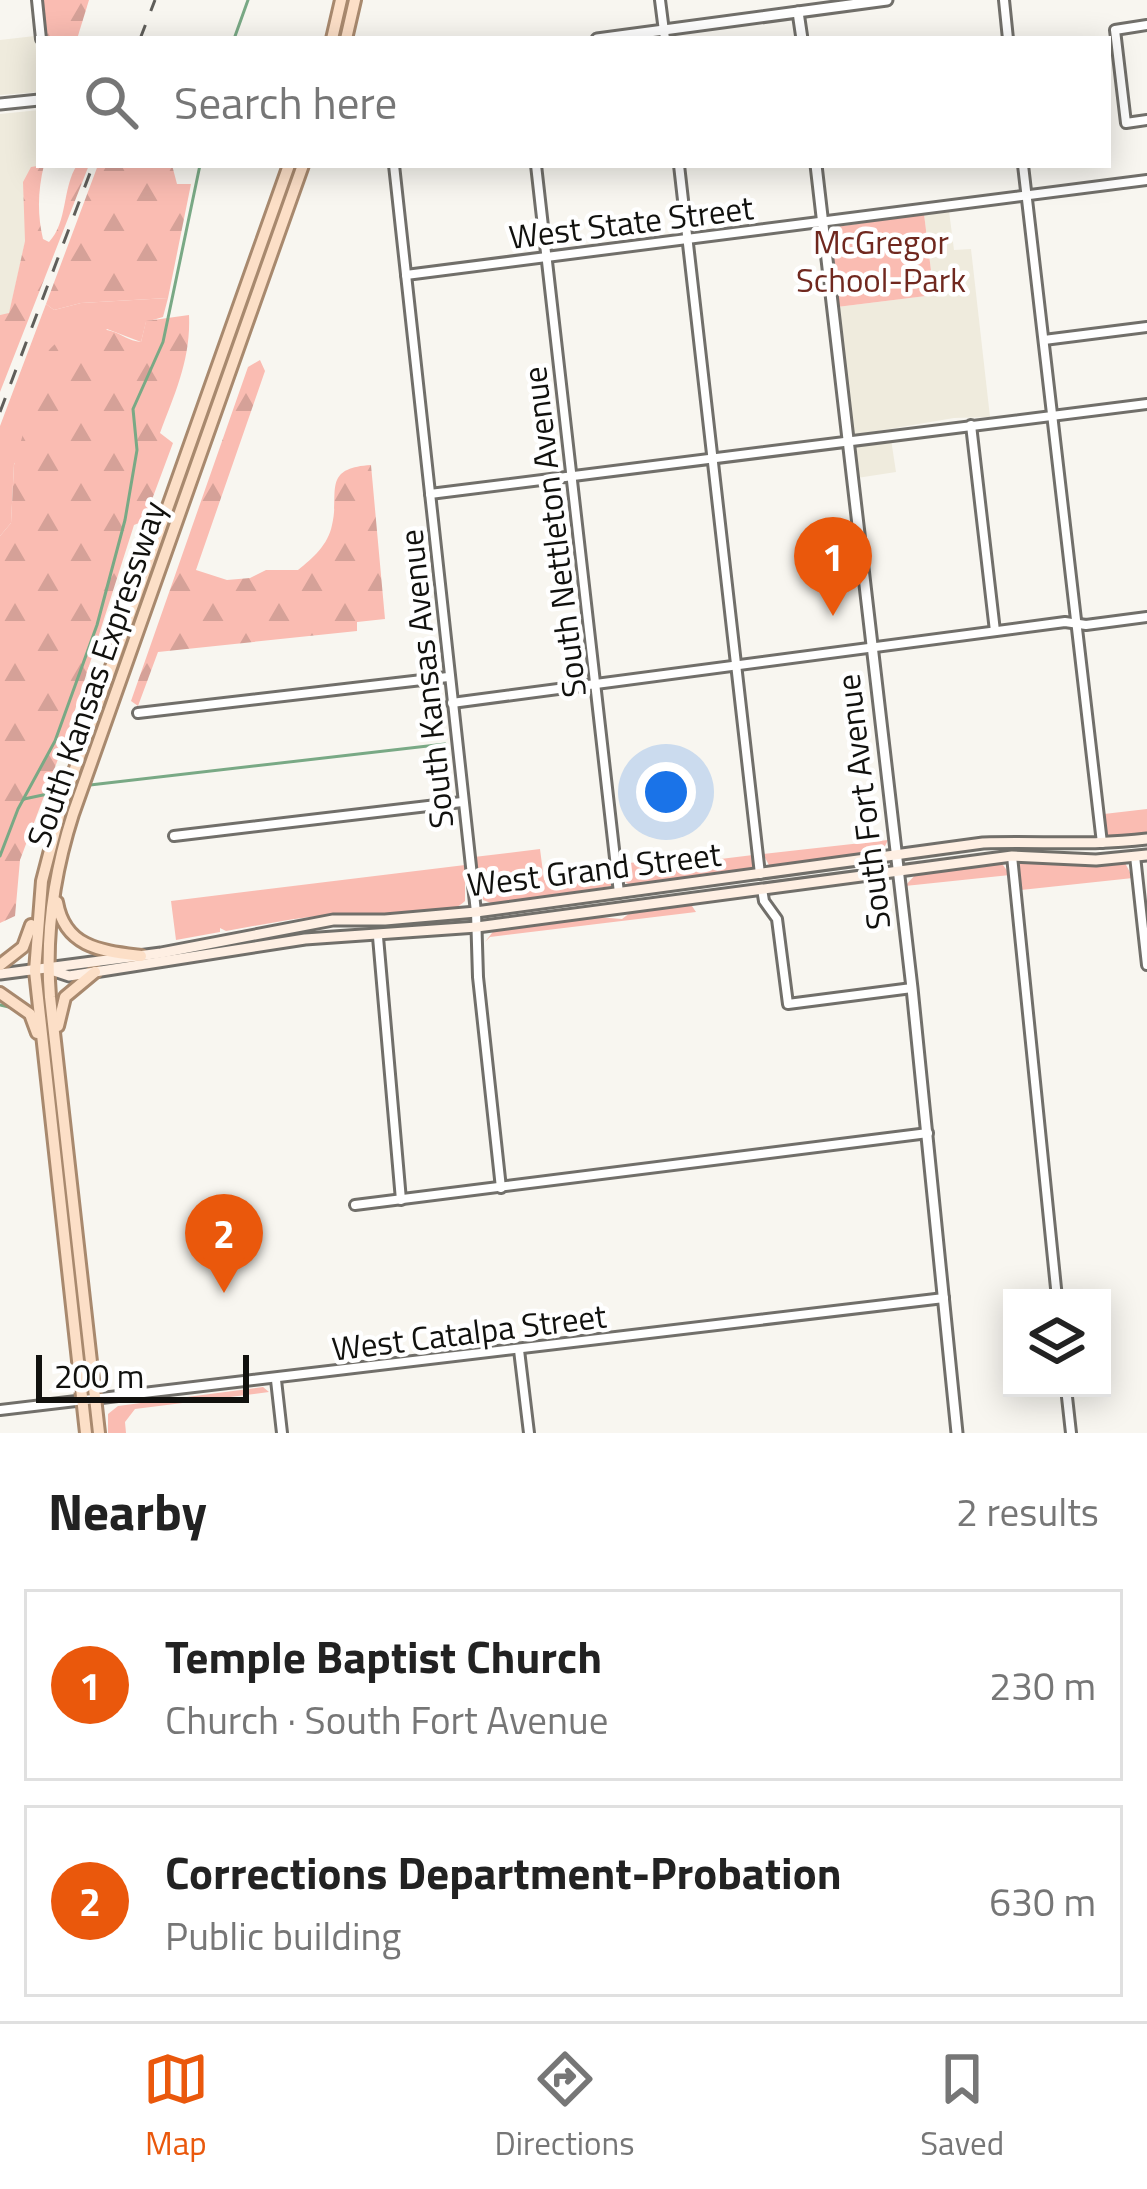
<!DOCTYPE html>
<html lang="en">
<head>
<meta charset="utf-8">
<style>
  :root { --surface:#fff; --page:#f2f2f2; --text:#222; --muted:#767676; --line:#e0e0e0; --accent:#ea580c }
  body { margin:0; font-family:"Titillium Web",sans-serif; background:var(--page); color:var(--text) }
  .controls { position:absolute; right:36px; bottom:36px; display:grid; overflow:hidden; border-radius:0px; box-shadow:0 6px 30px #0003 }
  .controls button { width:108px; height:108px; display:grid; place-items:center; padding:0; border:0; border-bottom:3px solid var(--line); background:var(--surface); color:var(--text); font:60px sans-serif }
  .scale { position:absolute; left:36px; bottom:30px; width:213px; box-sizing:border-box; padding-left:12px; border:6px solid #11110e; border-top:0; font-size:33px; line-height:42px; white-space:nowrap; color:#11110e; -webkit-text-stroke:9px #fff; paint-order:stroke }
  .you { position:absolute; left:666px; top:792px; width:42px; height:42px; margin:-30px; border:9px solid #fff; border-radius:50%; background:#1a73e8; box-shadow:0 0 0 18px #1a73e833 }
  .badge { display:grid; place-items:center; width:78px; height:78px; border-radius:50%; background:var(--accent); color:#fff; font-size:39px; font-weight:700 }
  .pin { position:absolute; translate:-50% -99px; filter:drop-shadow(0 3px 6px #0008) }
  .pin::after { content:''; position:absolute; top:63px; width:42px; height:36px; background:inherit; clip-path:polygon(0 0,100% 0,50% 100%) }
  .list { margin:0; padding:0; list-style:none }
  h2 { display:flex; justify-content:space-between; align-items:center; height:156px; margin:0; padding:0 48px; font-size:51px }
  h2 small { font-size:39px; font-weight:400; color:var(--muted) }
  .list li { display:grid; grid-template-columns:78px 1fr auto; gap:36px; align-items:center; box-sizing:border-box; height:192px; margin:0 24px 24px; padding:0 24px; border:3px solid var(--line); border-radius:0px }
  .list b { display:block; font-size:45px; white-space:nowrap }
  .list p { margin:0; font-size:39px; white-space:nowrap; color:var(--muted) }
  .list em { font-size:39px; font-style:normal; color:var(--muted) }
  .icon { flex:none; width:66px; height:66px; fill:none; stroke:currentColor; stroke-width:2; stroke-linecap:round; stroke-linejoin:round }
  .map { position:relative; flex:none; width:1147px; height:1433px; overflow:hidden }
  .search { position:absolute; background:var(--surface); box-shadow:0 6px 30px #0003; left:36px; right:36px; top:36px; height:132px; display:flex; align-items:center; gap:30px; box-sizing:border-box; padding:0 42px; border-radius:0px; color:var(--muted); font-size:45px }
  .sheet { height:588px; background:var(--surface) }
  nav { display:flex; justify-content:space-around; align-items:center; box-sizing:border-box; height:168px; border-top:3px solid var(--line); background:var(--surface); font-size:33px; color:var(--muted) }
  nav a { display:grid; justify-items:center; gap:6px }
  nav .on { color:var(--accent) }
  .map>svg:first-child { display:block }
</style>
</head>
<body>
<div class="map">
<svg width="1147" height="1433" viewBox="0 0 1147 1433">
  <defs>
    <pattern id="forest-firs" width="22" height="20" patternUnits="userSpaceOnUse" patternTransform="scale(3)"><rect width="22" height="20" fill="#fabcb2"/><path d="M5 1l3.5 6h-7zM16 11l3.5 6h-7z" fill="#d5a198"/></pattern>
  </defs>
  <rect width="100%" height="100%" fill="#f8f6f0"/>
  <g fill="#efebdd">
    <path d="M35 36 39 92 0 95V40Z"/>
    <path d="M39 110V165H43L31 168 25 242 9 314 0 315V114Z"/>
    <path d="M949 211 954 250 971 249 990 417 954 418 854 435 837 307 934 295 924 214Z"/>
    <path d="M891 439 896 472 857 478 854 445Z"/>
  </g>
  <g fill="#fabcb2">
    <path d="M924 214 934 295 837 307 829 228Z"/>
    <path d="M168 298 163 317 146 322 141 342 107 329 14 464 11 523 0 536V426L46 304 54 310 81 303Z"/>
    <path d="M1147 809V835L1112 839 1106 834 1104 814Z"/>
    <path d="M888 840 883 850 875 854 770 867 763 854Z"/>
    <path d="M540 849 544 880 612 872 611 886 496 905 483 900 474 857Z"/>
    <path d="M753 855V867L742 872 634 887 623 881 621 864 686 856 688 863Z"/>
    <path d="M1030 860 1080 865 1125 863 1133 878 1021 890 1019 864Z"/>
    <path d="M1001 862 1010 875 905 886 917 873Z"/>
    <path d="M465 865V901C440 926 363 913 328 915 294 918 260 925 226 931L220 928V932L176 940 171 901Z"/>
    <path d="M690 903 696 912 490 937 485 942 495 929 584 916 622 919 634 910Z"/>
    <path d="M263 1387 269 1392 135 1409 125 1422 126 1433H108V1414L118 1406Z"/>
  </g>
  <g fill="url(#forest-firs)">
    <path d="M41 0H89L77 39H45Z"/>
    <path d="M44 165C38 190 37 213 43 239L49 242C68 222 62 188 77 165H89L0 392V315L9 313 25 241 23 182 31 167Z"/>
    <path d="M98 165H172L177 184H191L168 298 81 303 54 310 46 304Z"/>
    <path d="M189 315C191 359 175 393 160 433L173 443 144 521 134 525 66 738 20 860 15 916 0 923V536L11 523 14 465 46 355C56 336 91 325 111 331 122 334 128 341 141 342L146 321Z"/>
    <path d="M260 360 265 371 196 570 227 580 250 578 266 570H298C313 558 328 545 332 525 340 493 321 468 371 465L385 619 357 622V631L158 652 138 706 131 701 248 367Z"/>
  </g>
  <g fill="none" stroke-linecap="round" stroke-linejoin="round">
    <g stroke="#79a985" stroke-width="3">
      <path d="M234 39 248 0"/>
      <path d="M90 785 445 744"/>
      <path d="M24 799 57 792"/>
      <path d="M0 856 18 809 55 741 97 625 125 520 137 450 133 409 163 342 200 165"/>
      <path d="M0 1005 13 1008"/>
    </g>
    <g stroke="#716f6a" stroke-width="14">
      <g id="minor">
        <path d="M37 0 41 39"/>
        <path d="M660 0 665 39"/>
        <path d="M1004 0 1008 39"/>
        <path d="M1147 25 1115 30 1126 123 1147 120"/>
        <path d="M394 165 476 912 478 977 501 1188"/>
        <path d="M536 165 619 893"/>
        <path d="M679 165 760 874"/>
        <path d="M1023 165 1102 843"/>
        <path d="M406 275 1147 180"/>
        <path d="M1044 340 1147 327"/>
        <path d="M971 425 995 631"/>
        <path d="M430 494 1147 404"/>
        <path d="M452 703 1065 622 1086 625 1147 617"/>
        <path d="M138 713 448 677"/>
        <path d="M174 836 462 802"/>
        <path d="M1012 856 1057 1298"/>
        <path d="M1135 856 1147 965"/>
        <path d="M762 889 764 901 777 919 788 1004 912 988"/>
        <path d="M378 937 401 1200"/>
        <path d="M355 1205 928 1133"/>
        <path d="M519 1350 529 1433"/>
        <path d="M276 1380 282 1433"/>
        <path d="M1066 1388 1071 1433"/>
        <path d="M0 1410 944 1298"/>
      </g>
    </g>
    <g stroke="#716f6a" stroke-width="15">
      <g id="tertiary">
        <path d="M798 12 802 39"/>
        <path d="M597 39 887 0"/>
        <path d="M0 104 39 100"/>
        <path d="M816 165 912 988 957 1433"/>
      </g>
    </g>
    <g stroke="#716f6a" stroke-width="15">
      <g id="secondary">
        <path d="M54 971 69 976 305 939 477 927 1012 856 1096 860 1147 855"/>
        <path d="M0 974 161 953 333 920H385L476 912 983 843C1038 841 1092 846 1147 839"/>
      </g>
    </g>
    <g stroke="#a8896e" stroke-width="16">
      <g id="primary">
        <path d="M332 39 341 0"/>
        <path d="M346 39 355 0"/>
        <path d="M57 902C65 948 102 951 141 956"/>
        <path d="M0 965 23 947 31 925"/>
        <path d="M0 993 30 1014 37 1033"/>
        <path d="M58 1026 65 997 95 972"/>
        <path d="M86 1433 35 971 42 881 61 808 289 165"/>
        <path d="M99 1433 50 997C45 935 54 873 73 814L303 165"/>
      </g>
    </g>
    <use href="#minor" stroke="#fff" stroke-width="8"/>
    <use href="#tertiary" stroke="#fff" stroke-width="9"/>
    <use href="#secondary" stroke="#feefe3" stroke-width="9"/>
    <use href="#primary" stroke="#fcdfc7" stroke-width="10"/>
    <g stroke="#5f5e5a" stroke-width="3" stroke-dasharray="15 15" stroke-linecap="butt">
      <path d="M140 39 155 0"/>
      <path d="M0 412 93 165"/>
    </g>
  </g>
  <g text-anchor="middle" stroke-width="9" stroke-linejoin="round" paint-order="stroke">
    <g font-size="33" fill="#11110e" stroke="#fff">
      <text transform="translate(631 222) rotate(-7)" y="12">West State Street</text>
      <text transform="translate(554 532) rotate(-97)" y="12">South Nettleton Avenue</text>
      <text transform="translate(96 674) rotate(-71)" y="12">South Kansas Expressway</text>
      <text transform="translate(426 679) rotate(-96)" y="12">South Kansas Avenue</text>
      <text transform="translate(863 802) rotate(-97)" y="12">South Fort Avenue</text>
      <text transform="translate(594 869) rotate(-7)" y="12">West Grand Street</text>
      <text transform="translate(469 1332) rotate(-7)" y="12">West Catalpa Street</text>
    </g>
    <g font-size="33" fill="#70281f" stroke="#fff">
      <text x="881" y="254">McGregor<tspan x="881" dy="38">School-Park</tspan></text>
    </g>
  </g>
</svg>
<div class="controls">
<button><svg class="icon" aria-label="layers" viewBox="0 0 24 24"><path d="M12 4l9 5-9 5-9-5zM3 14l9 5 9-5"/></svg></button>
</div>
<div class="scale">200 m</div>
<div class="you"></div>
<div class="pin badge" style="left:833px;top:616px">1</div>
<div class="pin badge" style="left:224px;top:1293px">2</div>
<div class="search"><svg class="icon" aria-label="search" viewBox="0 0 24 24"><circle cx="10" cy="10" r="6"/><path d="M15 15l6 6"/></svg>Search here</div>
</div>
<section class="sheet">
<h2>Nearby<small>2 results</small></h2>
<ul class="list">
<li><span class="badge">1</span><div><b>Temple Baptist Church</b><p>Church · South Fort Avenue</p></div><em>230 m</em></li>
<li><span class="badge">2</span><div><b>Corrections Department-Probation</b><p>Public building</p></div><em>630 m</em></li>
</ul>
</section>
<nav>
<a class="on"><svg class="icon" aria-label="map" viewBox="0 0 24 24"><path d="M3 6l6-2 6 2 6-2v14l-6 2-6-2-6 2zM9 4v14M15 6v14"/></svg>Map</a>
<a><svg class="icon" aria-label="directions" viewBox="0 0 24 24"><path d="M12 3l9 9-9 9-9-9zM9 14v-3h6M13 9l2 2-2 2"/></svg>Directions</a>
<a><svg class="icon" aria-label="saved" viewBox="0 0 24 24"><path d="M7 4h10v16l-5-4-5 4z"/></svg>Saved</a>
</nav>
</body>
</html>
